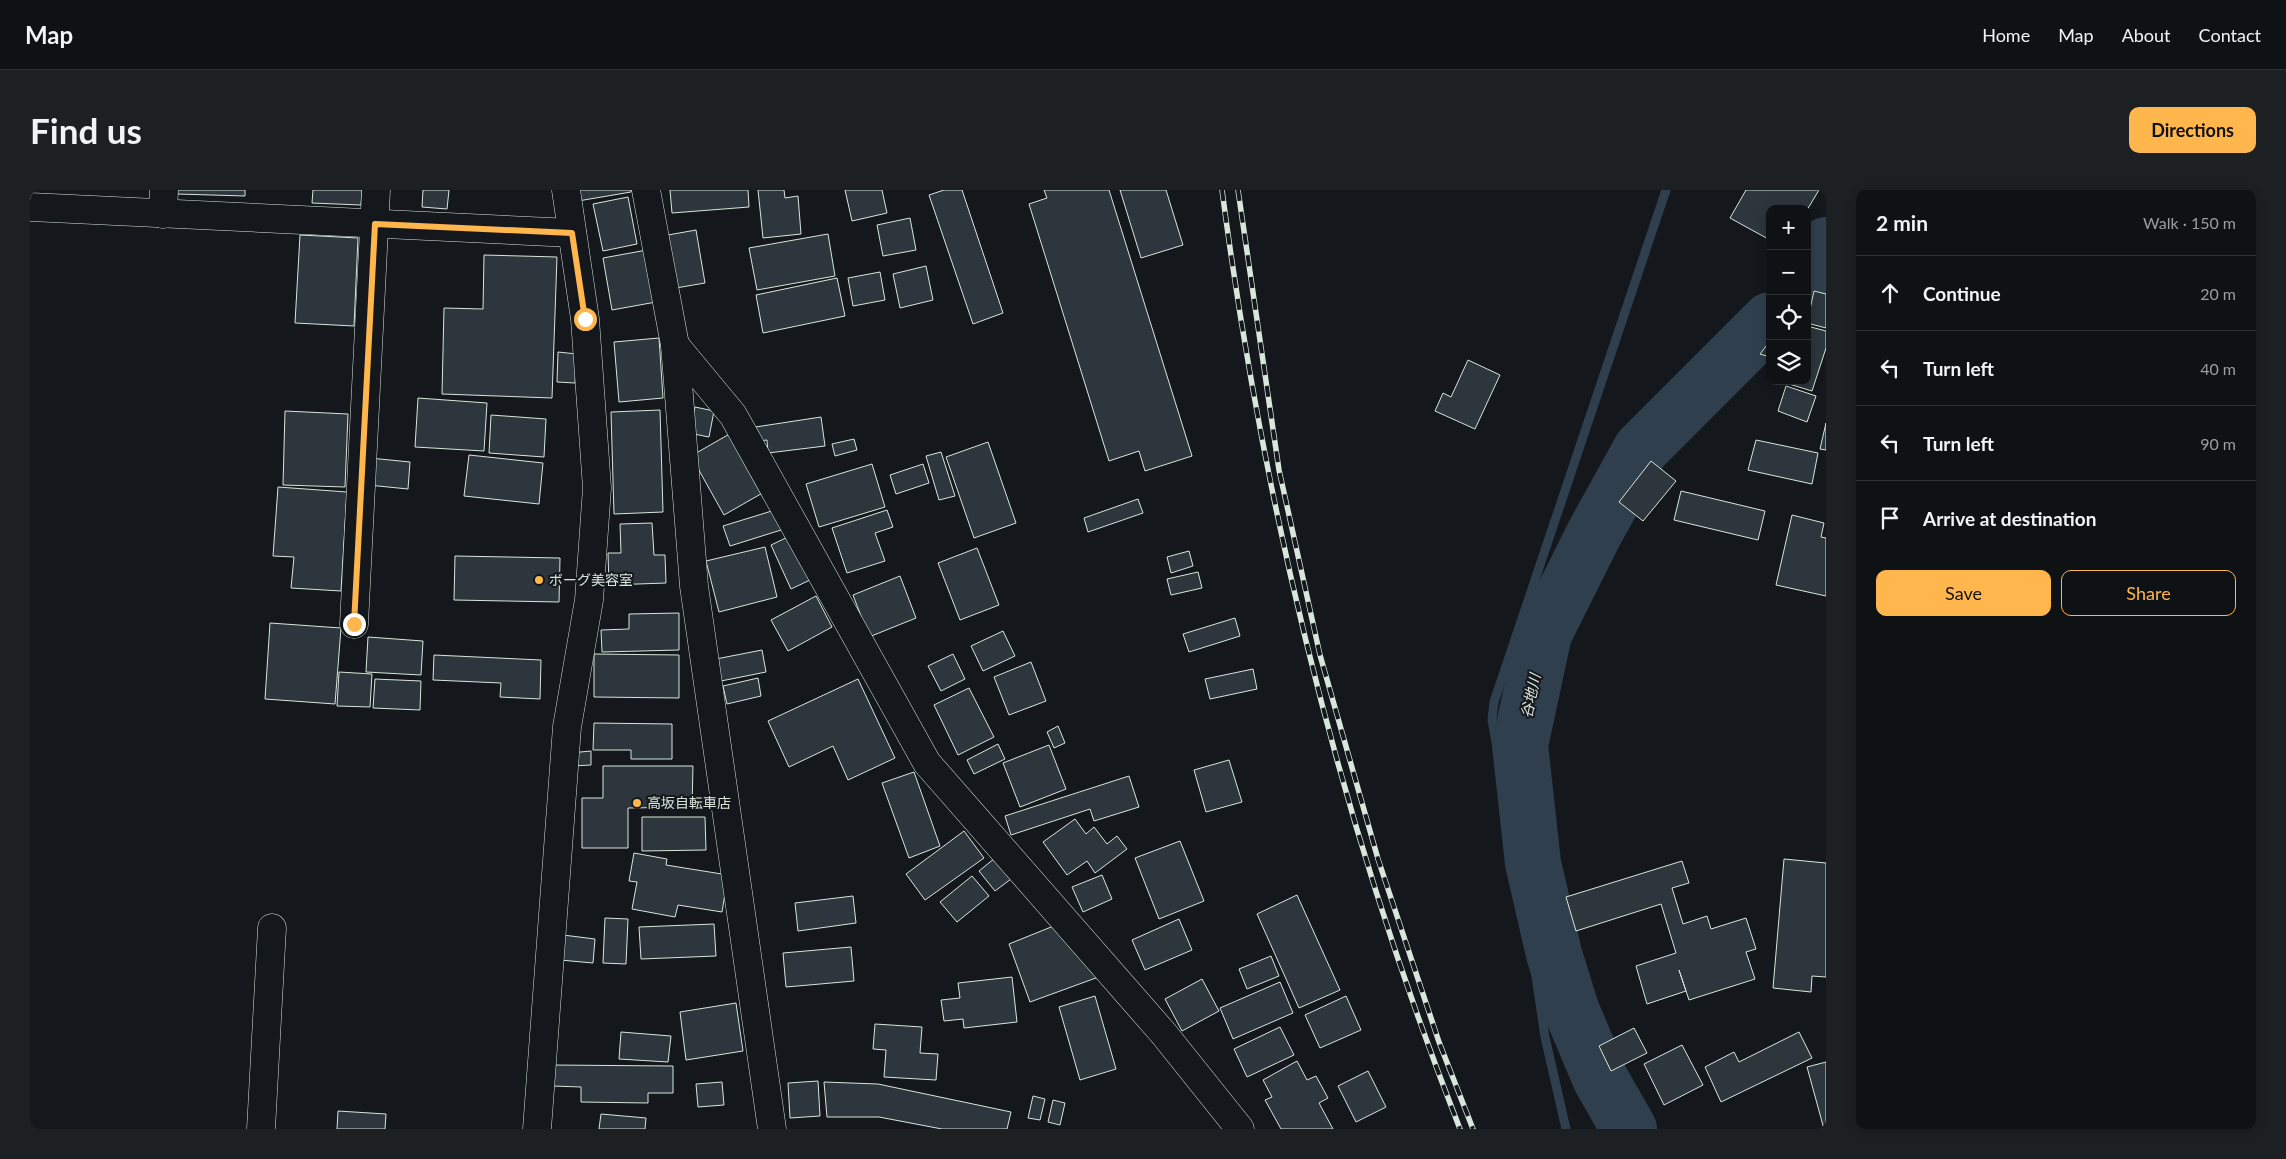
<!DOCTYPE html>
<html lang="en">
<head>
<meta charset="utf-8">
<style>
  :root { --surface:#0f1215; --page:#1d2022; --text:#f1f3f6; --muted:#9b9ea0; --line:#2f3234; --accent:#ffb74d }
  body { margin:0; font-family:Lato,"Noto Sans JP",sans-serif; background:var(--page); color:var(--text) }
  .controls { position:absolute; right:15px; top:15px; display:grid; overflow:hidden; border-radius:10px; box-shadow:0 2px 12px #0003 }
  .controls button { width:45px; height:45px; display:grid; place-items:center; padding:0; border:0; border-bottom:1px solid var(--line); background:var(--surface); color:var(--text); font:25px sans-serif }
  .stop { position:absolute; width:15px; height:15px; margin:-11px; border:4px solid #ffb74d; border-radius:50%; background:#fff }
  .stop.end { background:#ffb74d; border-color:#fff; box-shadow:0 1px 5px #0008 }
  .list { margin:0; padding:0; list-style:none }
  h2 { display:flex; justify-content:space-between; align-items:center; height:65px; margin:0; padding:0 20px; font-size:21px }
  h2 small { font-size:16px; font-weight:400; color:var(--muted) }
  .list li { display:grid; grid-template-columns:32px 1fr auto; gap:15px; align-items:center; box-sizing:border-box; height:75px; padding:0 20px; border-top:1px solid var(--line) }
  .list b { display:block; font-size:19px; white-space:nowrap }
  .list em { font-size:16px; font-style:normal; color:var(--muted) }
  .actions { display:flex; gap:10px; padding:15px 20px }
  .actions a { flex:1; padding:11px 0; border:1px solid var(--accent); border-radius:10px; text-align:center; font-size:18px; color:var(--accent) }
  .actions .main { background:var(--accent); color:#111 }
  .icon { flex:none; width:28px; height:28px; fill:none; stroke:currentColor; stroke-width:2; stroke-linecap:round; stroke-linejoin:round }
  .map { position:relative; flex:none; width:1796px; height:939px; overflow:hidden; border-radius:10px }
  header { display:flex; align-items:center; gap:30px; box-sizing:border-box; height:70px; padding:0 25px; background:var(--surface); border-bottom:1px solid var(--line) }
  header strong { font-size:24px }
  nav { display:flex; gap:28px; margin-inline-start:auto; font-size:18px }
  .intro { display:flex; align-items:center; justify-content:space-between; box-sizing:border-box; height:120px; padding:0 30px }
  h1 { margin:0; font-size:35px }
  .button { padding:12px 22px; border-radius:10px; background:var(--accent); color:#111; font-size:18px; font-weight:700 }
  main { display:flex; gap:30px; padding:0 30px }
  aside { flex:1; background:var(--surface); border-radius:10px; box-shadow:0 2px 12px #0003 }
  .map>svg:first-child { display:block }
</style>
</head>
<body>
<header>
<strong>Map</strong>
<nav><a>Home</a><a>Map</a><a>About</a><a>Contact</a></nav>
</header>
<div class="intro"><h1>Find us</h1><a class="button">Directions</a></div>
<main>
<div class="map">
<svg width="1796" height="939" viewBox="0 0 1796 939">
  <rect width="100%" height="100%" fill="#14181c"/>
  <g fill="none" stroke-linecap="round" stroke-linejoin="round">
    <path stroke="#2f3f4d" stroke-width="9" d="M1536 939 1515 847 1494 706 1462 530 1464 512 1636 0"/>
    <g stroke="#2f3f4d" stroke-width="56">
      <path d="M1777 88 1796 55"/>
      <path d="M1599 939 1570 888 1541 819 1524 764 1503 673 1490 555 1514 444 1564 344 1611 259 1740 130"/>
    </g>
  </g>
  <g fill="#2c363c" stroke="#d8e6dc">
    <path d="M147 0H215V6L147 4Z"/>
    <path d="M283 0H332L331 15 282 13Z"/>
    <path d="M393 0H419L417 19 392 17Z"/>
    <path d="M546 0H601V2L548 11Z"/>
    <path d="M640 0H718L719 17 642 23Z"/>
    <path d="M728 0H754L755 8 768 6 771 44 733 48Z"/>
    <path d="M815 0H852L857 23 822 31Z"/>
    <path d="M914 0H932L973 123 943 134 899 5Z"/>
    <path d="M1014 0H1079L1162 266 1115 281 1109 261 1079 271 999 14 1017 8Z"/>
    <path d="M1090 0H1136L1153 55 1111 68Z"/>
    <path d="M1716 0H1789L1777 20 1740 19V50L1700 28Z"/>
    <path d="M598 7 607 54 573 61 563 14Z"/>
    <path d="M880 28 886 60 853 66 847 35Z"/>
    <path d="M666 40 675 93 646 98 638 45Z"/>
    <path d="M798 44 805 86 727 100 719 58Z"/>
    <path d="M270 45 328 48 324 136 265 133Z"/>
    <path d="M617 60 626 112 582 120 573 68Z"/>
    <path d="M454 65 527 67 522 208 412 204 414 118 453 119Z"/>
    <path d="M896 76 903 110 870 118 863 84Z"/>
    <path d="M850 82 855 110 823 116 818 88Z"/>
    <path d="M807 88 815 126 733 143 726 105Z"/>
    <path d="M1784 101 1796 104V138L1777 133Z"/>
    <path d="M1777 136 1796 141V158L1782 201 1749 191H1777Z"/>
    <path d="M629 148 633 208 589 212 584 152Z"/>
    <path d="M1740 151V167L1730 164Z"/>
    <path d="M528 162 547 164 545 193 527 192Z"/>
    <path d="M1438 170 1470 185 1445 239 1405 221 1413 203 1421 207Z"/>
    <path d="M1756 196 1786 206 1777 232 1748 221Z"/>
    <path d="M388 208 457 213 454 261 385 257Z"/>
    <path d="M665 217 684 221 679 247 659 243Z"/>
    <path d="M630 220 633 322 584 324 581 222Z"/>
    <path d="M255 221 318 224 315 297 253 295Z"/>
    <path d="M461 225 516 229 514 267 459 263Z"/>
    <path d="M791 227 795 256 738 263 737 250 720 252 719 238Z"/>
    <path d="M1796 233V260L1790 259Z"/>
    <path d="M703 242 736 301 694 325 661 266Z"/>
    <path d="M824 249 827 260 805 266 802 254Z"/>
    <path d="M1726 250 1788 263 1782 294 1718 280Z"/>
    <path d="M958 252 986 333 944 348 916 267Z"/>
    <path d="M911 262 925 306 909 310 896 266Z"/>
    <path d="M439 265 513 273 509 314 434 306Z"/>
    <path d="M340 268 380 272 378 299 338 295Z"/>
    <path d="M1621 271 1646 291 1613 331 1589 312Z"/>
    <path d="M842 274 855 317 789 337 776 294Z"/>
    <path d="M893 274 899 293 866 304 860 285Z"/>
    <path d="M248 297 317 302 311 401 261 398 264 367 243 366Z"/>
    <path d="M1651 301 1735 321 1728 350 1644 330Z"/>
    <path d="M1108 309 1113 323 1058 342 1054 328Z"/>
    <path d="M745 320 751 340 700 356 693 336Z"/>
    <path d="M857 320 863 337 845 343 855 371 817 383 802 338Z"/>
    <path d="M1762 325 1794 333 1791 347 1796 348V406L1746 395Z"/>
    <path d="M622 333 624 365H635L636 393 579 395 578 363H591L590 334Z"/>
    <path d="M760 346 780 390 761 399 741 355Z"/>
    <path d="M735 357 747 407 689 422 676 371Z"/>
    <path d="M947 358 969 415 930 430 908 373Z"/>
    <path d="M1159 361 1163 376 1141 383 1137 367Z"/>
    <path d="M425 366 530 368 529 412 424 410Z"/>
    <path d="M1168 382 1172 398 1141 405 1137 389Z"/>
    <path d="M870 386 886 428 839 447 823 405Z"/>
    <path d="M786 406 802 437 758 461 741 430Z"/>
    <path d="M649 423V460L572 462 571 440 599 439V424Z"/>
    <path d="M1205 428 1210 446 1159 462 1153 444Z"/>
    <path d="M240 433 311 438 305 514 235 509Z"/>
    <path d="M973 441 985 466 953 481 941 456Z"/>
    <path d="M338 447 393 451 391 485 336 482Z"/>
    <path d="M732 460 736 482 691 491 686 469Z"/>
    <path d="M564 464 649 465V508L564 507Z"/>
    <path d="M923 464 935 489 911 501 898 476Z"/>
    <path d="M404 465 511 470 510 509 470 507 471 493 403 490Z"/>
    <path d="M1001 472 1016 511 979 525 964 487Z"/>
    <path d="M1223 479 1227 499 1180 509 1175 489Z"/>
    <path d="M309 482 342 484 340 517 307 516Z"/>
    <path d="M728 488 731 506 697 514 693 496Z"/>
    <path d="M345 489 391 491 390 520 343 518Z"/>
    <path d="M828 489 865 568 818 590 803 556 759 577 738 531Z"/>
    <path d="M939 498 964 547 928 565 904 515Z"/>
    <path d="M564 533 642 534V569H601V560H563Z"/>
    <path d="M1028 536 1035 553 1024 558 1017 542Z"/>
    <path d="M968 554 975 569 944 584 937 570Z"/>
    <path d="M1019 555 1036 599 990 617 973 573Z"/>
    <path d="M561 561V575L541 576 540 563Z"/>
    <path d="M1199 570 1212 612 1176 622 1164 580Z"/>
    <path d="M573 576H663L662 617 598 618V658H552V608H573Z"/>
    <path d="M884 582 910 656 879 668 852 593Z"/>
    <path d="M1099 586 1109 617 1064 631 1060 619 981 645 975 626Z"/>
    <path d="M612 627H675L676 660 612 661Z"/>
    <path d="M1045 629 1056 644 1064 637 1077 654 1087 646 1097 659 1065 683 1057 671 1037 685 1013 652Z"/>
    <path d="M934 641 954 668 895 710 876 684Z"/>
    <path d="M1150 651 1174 711 1129 729 1105 668Z"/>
    <path d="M604 663 637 669 636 675 698 685 692 722 648 715 645 727 602 719 607 692 599 691Z"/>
    <path d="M965 668 981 689 965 701 949 681Z"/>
    <path d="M1754 669 1796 673V787L1782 786 1781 802 1743 798Z"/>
    <path d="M1652 671 1659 693 1642 698 1653 734 1677 726 1681 739 1716 728 1726 759 1716 762 1725 789 1659 810 1649 780 1656 801 1617 814 1606 776 1646 763 1631 714 1546 741 1536 707Z"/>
    <path d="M1072 685 1082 709 1053 722 1042 697Z"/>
    <path d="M942 686 959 706 927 732 910 712Z"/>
    <path d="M1267 705 1310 800 1269 818 1227 724Z"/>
    <path d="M823 706 826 733 768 741 765 713Z"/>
    <path d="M575 728 598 729 596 774 573 773Z"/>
    <path d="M1149 729 1162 760 1115 780 1102 750Z"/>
    <path d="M1031 733 1074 785 1000 812 979 754Z"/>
    <path d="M684 734 686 766 611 769 609 737Z"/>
    <path d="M533 745 565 749 563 773 530 770Z"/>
    <path d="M821 757 824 791 756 797 753 763Z"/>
    <path d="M1241 766 1249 786 1217 799 1209 779Z"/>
    <path d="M982 787 987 832 934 838 933 829 914 831 911 810 930 808 928 793Z"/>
    <path d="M1172 789 1189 821 1152 841 1135 809Z"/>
    <path d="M1250 792 1263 823 1203 849 1190 818Z"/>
    <path d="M1065 806 1086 879 1050 890 1029 817Z"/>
    <path d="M1316 806 1331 840 1290 858 1275 825Z"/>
    <path d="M706 813 713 861 656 870 650 822Z"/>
    <path d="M845 834 892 837 890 863 908 864 906 890 854 887 856 860 843 859Z"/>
    <path d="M1250 837 1264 865 1217 887 1204 859Z"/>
    <path d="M1604 838 1617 863 1581 881 1569 856Z"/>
    <path d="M591 842 641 846 638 872 589 869Z"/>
    <path d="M1769 842 1782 868 1691 912 1675 877 1704 862 1709 872Z"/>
    <path d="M1652 855 1673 895 1634 915 1614 874Z"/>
    <path d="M1267 871 1277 890 1286 886 1298 908 1289 913 1303 939H1251L1235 910 1242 907 1233 890Z"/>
    <path d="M1796 872V939H1794L1777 877Z"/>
    <path d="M522 875 643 876V903H618V913L551 912V897L522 896Z"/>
    <path d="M1338 881 1356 917 1326 932 1308 896Z"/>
    <path d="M788 891 790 926 760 928 758 893Z"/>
    <path d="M692 892 694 915 668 917 666 894Z"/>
    <path d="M794 892 848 894 981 922 977 939H912L849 927H797Z"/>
    <path d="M1003 906 1015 909 1010 930 998 928Z"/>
    <path d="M1023 910 1035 913 1030 935 1018 932Z"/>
    <path d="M308 921 356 924 355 939H307Z"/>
    <path d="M571 924 616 928 615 939H569Z"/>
  </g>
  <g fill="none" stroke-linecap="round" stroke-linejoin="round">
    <g stroke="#d8e6dc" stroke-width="29">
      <g id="street">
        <path d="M616 0 645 155 664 396 742 939"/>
        <path d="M0 17 542 43"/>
        <path d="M133 24 134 0"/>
        <path d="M645 155 703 225 897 573 1134 844 1210 939"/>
        <path d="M324 434 346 0"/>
        <path d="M231 939 242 738"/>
        <path d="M507 939 537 537 559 410 567 298 555 129 536 0"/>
      </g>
    </g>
    <use href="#street" stroke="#14181c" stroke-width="28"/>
    <g stroke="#d8e6dc" stroke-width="5.5">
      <g id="rail">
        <path d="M1192 0C1234 320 1312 638 1430 939"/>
        <path d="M1208 0 1249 280 1290 465 1348 669 1409 852 1443 939"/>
      </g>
    </g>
    <use href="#rail" stroke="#14181c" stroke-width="4" stroke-dasharray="11" stroke-linecap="butt"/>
  </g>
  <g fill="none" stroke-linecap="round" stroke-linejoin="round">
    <path stroke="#ffb74d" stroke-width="6" d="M324 434 345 34 542 43 555 129"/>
  </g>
  <g fill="#ffb74d" stroke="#14181c" stroke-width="2">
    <circle cx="509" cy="390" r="5"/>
    <circle cx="607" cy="613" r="5"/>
  </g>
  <g text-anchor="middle" stroke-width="4" stroke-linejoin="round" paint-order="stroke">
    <g font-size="14" fill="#d8e6dc" stroke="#14181c" text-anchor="start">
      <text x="519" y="395">ボーグ美容室</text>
      <text x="617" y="618">高坂自転車店</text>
    </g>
    <g font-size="15" font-style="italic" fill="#d8e6dc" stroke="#14181c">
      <text transform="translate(1501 506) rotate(-78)" y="5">谷地川</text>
    </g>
  </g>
</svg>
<div class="controls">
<button>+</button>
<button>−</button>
<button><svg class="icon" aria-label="locate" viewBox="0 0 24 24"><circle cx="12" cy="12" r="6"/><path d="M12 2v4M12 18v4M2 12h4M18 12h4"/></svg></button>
<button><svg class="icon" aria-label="layers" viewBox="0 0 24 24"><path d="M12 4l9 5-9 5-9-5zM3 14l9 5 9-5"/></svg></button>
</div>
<div class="stop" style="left:555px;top:129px"></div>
<div class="stop end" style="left:324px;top:434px"></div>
</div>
<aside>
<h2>2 min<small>Walk · 150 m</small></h2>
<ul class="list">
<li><svg class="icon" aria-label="ahead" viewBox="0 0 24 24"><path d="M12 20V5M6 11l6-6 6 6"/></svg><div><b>Continue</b></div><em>20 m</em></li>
<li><svg class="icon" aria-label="left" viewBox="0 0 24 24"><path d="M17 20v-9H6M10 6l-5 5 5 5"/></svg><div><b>Turn left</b></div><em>40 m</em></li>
<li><svg class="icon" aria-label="left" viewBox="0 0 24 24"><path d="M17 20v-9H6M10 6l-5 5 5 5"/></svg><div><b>Turn left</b></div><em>90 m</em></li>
<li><svg class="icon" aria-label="arrive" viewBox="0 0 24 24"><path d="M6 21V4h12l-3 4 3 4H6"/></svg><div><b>Arrive at destination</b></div></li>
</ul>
<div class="actions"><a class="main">Save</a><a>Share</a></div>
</aside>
</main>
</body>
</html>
